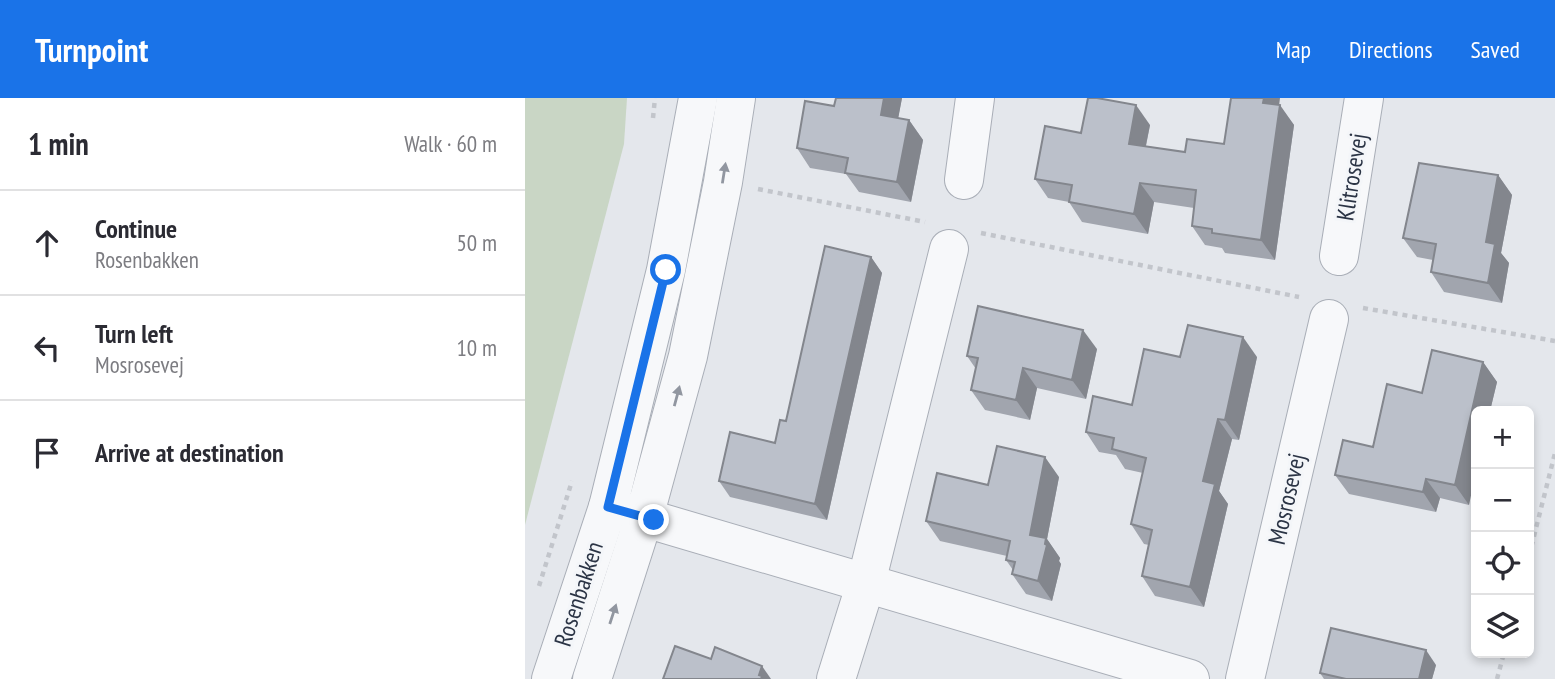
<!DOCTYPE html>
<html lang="en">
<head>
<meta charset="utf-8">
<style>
  :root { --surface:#fff; --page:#f2f2f3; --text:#2b2b33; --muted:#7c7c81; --line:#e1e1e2; --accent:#1a73e8 }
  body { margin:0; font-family:"PT Sans Narrow",sans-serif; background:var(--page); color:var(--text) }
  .controls { position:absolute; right:21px; bottom:21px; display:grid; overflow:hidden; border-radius:10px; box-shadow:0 4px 10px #0003 }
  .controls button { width:63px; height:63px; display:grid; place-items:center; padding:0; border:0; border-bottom:2px solid var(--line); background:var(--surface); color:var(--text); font:35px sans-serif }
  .stop { position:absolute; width:21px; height:21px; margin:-16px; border:5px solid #1a73e8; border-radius:50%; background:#fff }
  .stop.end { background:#1a73e8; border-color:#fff; box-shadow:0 2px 7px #0008 }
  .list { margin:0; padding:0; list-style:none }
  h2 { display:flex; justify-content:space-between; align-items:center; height:91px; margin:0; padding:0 28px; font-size:30px }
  h2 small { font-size:23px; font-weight:400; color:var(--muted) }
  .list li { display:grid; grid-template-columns:46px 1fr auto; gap:21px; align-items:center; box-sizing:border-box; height:105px; padding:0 28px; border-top:2px solid var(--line) }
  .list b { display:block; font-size:26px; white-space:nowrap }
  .list p { margin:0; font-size:23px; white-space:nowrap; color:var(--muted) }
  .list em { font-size:23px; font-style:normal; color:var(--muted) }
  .icon { flex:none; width:38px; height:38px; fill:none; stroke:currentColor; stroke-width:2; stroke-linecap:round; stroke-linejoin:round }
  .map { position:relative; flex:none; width:1030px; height:581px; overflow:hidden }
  header { display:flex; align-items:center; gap:42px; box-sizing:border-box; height:98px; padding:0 35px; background:var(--accent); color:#fff }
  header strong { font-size:33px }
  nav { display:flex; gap:38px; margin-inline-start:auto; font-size:24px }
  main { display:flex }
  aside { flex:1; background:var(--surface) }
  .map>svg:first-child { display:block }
</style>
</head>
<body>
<header>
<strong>Turnpoint</strong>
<nav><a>Map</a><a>Directions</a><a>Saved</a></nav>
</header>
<main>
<aside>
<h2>1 min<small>Walk · 60 m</small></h2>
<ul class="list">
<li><svg class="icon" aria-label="ahead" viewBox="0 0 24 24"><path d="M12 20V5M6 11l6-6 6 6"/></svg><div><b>Continue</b><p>Rosenbakken</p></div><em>50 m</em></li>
<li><svg class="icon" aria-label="left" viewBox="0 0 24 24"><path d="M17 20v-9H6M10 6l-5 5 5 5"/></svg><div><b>Turn left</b><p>Mosrosevej</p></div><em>10 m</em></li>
<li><svg class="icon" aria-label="arrive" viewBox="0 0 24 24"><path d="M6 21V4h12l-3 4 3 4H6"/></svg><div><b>Arrive at destination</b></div></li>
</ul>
</aside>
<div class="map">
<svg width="1030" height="581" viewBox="0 0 1030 581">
  <rect width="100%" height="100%" fill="#e4e7ec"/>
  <path fill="#c9d6c5" d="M0 0H102L99 46 0 427Z"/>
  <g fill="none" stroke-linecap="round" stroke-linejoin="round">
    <g stroke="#a9aeb7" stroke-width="40">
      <g id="minor">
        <path d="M439 82 450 0"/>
        <path d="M814 158 839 0"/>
        <path d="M83 409 665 581"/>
        <path d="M26 581 83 409 141 172 173 0"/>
        <path d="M67 581 119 419 163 258 198 84 211 0"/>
        <path d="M311 581 341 485 424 151"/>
        <path d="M720 581 804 221"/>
      </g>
    </g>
    <g stroke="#c2c5cb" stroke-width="4.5" stroke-dasharray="5 5" stroke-linecap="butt">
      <path d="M128 20 130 0"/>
      <path d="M233 91 400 124"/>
      <path d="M456 135 774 199"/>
      <path d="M838 210 1030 243"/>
      <path d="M1004 458 1030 355"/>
      <path d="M14 488 47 383"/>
      <path d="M972 581 979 555"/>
    </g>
    <use href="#minor" stroke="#f7f8fa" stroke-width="38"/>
  </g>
  <g fill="#a1a5ae">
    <path d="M311 0H377L373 20 384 22 398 42 386 104 334 94 321 76 285 70 272 50 309 8Z"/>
    <path d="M754 7 769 27 750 162 700 155 697 150 680 147 667 128 669 110 629 104 623 136 557 124 544 104 523 100 510 81 556 35 625 27 621 48 660 54 699 46Z"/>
    <path d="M973 77 987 97 976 155 984 165 977 205 919 194 906 174 908 162 892 159 878 140Z"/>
    <path d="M346 159 357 175 302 422 205 399 194 383 250 345Z"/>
    <path d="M572 251 561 301 512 290 505 322 460 312 446 292 451 271 442 258Z"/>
    <path d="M655 259H732L714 342 707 341 694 393 703 406 679 509 630 498 617 478 624 447 619 446 606 426 618 375 600 371 591 357 574 354 561 334 607 307Z"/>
    <path d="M958 264 972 284 965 313H951L944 407 915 400 911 414 824 396 810 377 848 349 897 295Z"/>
    <path d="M534 379 522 441 535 460 534 463 536 466 527 503 501 496 487 476 488 472 481 462 482 458 415 443 401 423 463 387Z"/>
    <path d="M911 567 907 581H799L795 575Z"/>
  </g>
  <g fill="#83868d">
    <path d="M359 0H377L370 37 356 17Z"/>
    <path d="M739 0H755L752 24 738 5Z"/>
    <path d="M611 7 625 27 617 66 604 46Z"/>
    <path d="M755 7 769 27 750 162 736 142Z"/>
    <path d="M384 22 398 42 386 104 372 84Z"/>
    <path d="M973 77 987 97 976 155 984 165 977 205 963 185 961 144Z"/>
    <path d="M615 85 629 104 623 136 609 116Z"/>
    <path d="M346 159 357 175 302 422 290 406Z"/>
    <path d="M558 232 572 251 561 301 547 282Z"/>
    <path d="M718 239 732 259 714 342 700 322Z"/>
    <path d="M958 264 972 284 965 313H951V374L944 407 930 387Z"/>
    <path d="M498 270 512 290 505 322 491 302Z"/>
    <path d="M693 321 707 341 694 393 703 406 679 509 665 489 678 383Z"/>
    <path d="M520 359 534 379 522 441 535 460 534 463 536 466 527 503 513 483 505 437Z"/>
    <path d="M901 381 915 400 911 414 898 394Z"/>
    <path d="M901 552 911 567 907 581H894Z"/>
    <path d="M237 568 246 581H236L234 577Z"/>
  </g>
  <g fill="#bbc0ca" stroke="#83868d" stroke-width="2">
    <path d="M311 0H359L356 17 384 22 372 84 320 75 323 60 272 50 280 3 309 8Z"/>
    <path d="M563 0H572L611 7 604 46 660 54 662 41 699 46 706 0H739L738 5 755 7 736 142 687 135V131L667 128 671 92 615 85 609 116 544 104 547 87 510 81 520 28 556 35Z"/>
    <path d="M894 65 973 77 961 144 970 146 963 185 906 174 911 146 878 140Z"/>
    <path d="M300 148 346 159 290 406 194 383 205 334 250 345 255 322 261 323Z"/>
    <path d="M453 208 558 232 547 282 498 270 491 302 446 292 453 260 442 258Z"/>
    <path d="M663 227 718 239 700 322 693 321 678 383 690 386 665 489 617 478 627 432 606 426 621 360 587 351 589 340 561 334 568 298 607 307 619 251 655 259Z"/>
    <path d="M907 252 958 264 930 387 901 381 898 394 810 377 818 342 848 349 862 286 897 295Z"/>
    <path d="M472 348 520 359 505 437 521 440 520 446 522 447 513 483 487 476 490 464 481 462 485 443 401 423 412 375 463 387Z"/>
    <path d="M806 530 901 552 894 581H821L795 575Z"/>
    <path d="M150 548 186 561 190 549 237 568 234 577 237 578 236 581H138Z"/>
  </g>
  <defs><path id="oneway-solid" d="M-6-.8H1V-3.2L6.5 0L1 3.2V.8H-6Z" transform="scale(1.75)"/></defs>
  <g fill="#9196a0">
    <use href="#oneway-solid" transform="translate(199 75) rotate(-81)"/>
    <use href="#oneway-solid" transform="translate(152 298) rotate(-75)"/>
    <use href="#oneway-solid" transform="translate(88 516) rotate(-72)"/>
  </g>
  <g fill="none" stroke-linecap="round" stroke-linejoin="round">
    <path stroke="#1a73e8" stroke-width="9" d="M129 422 83 409 141 172"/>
  </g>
  <g text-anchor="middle" stroke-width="6" stroke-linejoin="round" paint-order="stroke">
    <g font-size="24" fill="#2b3445" stroke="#f4f6f9">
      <text transform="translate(827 79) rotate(-81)" y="8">Klitrosevej</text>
      <text transform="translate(762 401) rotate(-77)" y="8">Mosrosevej</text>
      <text transform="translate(54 496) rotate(-72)" y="8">Rosenbakken</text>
    </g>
  </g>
</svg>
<div class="controls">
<button>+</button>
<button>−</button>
<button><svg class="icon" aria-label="locate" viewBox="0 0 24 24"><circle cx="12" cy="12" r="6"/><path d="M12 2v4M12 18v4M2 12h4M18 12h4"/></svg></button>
<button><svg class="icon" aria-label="layers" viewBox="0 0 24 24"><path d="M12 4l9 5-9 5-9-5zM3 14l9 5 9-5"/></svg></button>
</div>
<div class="stop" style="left:141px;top:172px"></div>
<div class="stop end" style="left:129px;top:422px"></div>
</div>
</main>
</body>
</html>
